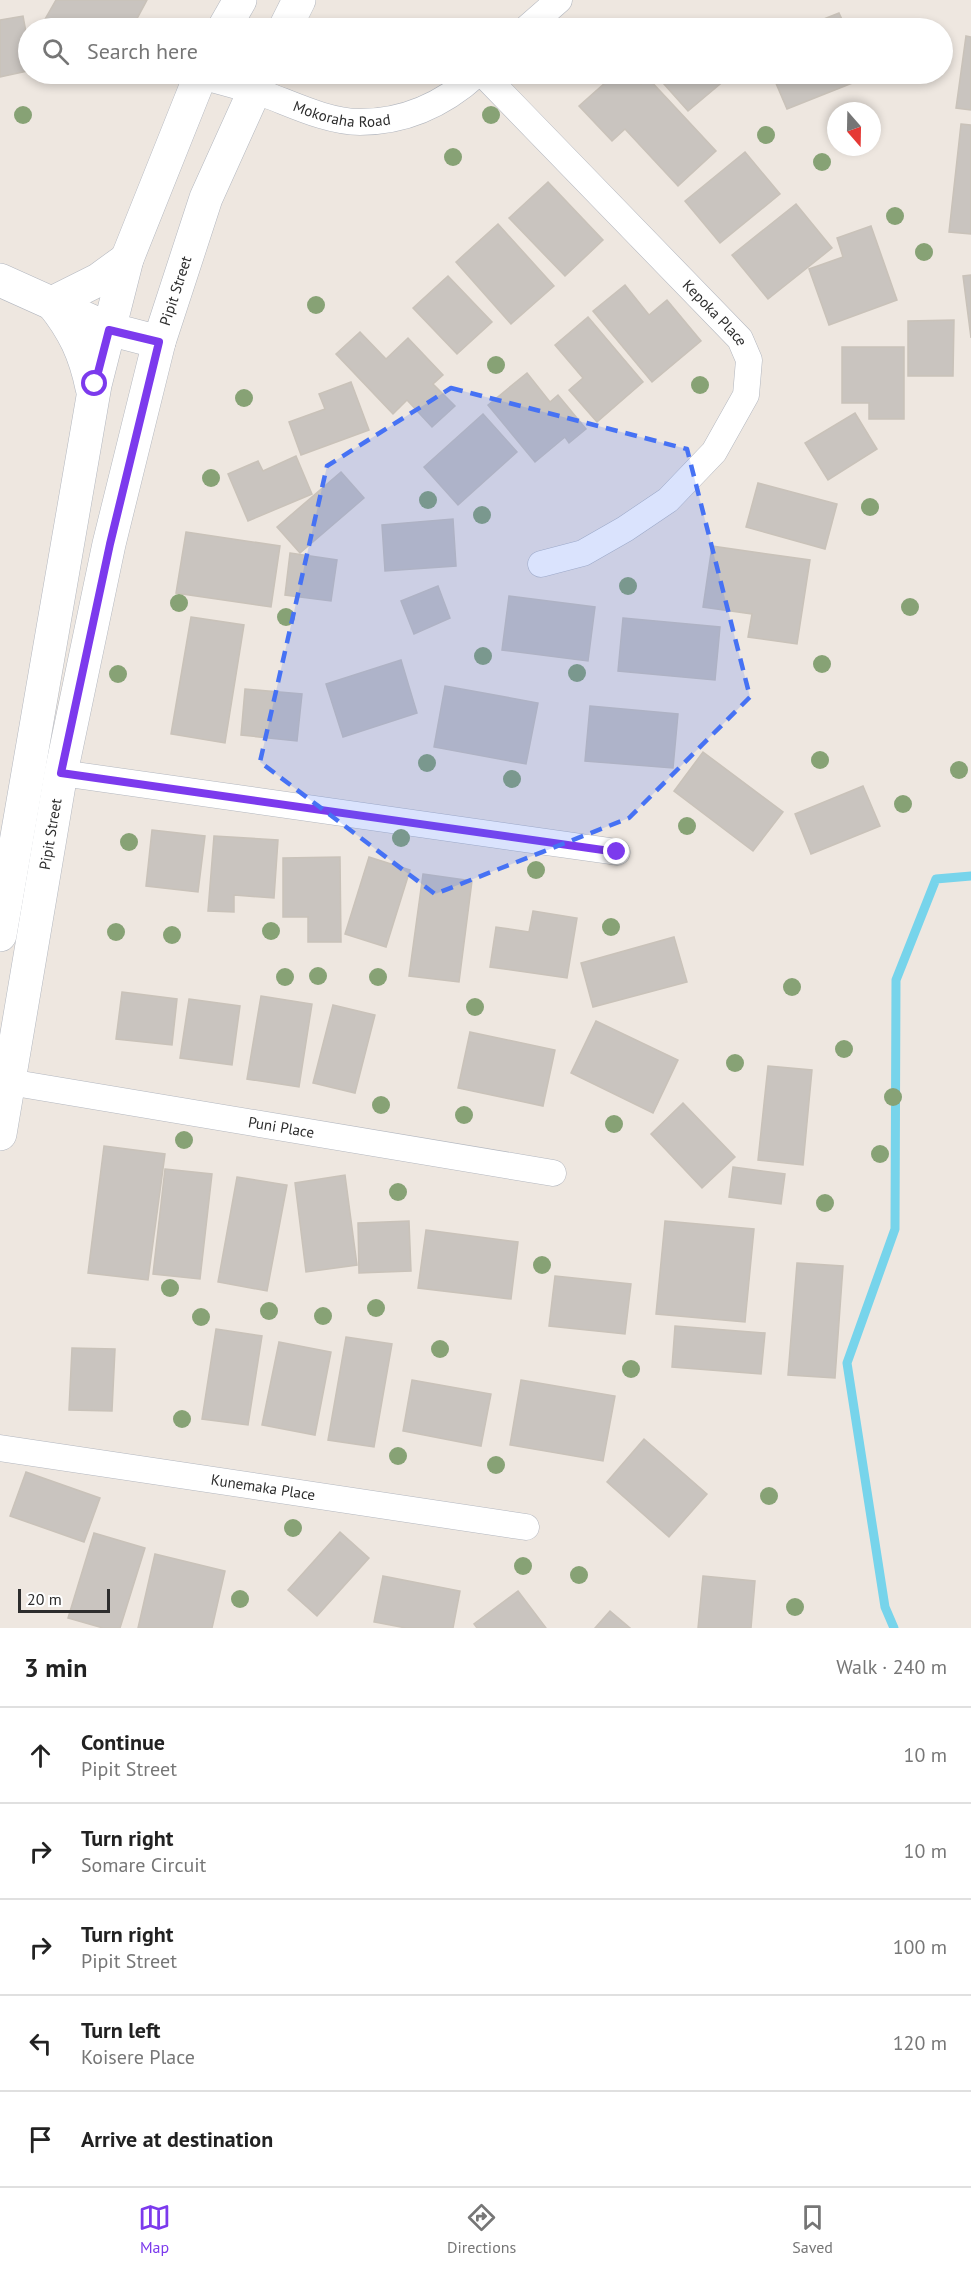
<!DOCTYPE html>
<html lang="en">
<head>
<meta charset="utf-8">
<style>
  :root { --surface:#fff; --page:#f2f2f2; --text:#222; --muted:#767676; --line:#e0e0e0; --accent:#7c3aed }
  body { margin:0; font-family:"PT Sans",sans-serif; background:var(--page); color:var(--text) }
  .compass { position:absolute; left:827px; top:102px; width:54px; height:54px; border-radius:50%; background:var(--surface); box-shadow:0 3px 9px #0003; rotate:160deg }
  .scale { position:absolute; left:18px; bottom:15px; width:92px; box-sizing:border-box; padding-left:6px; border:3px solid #2d2d2d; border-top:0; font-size:16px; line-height:21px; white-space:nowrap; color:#2d2d2d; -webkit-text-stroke:4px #fff; paint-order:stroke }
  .stop { position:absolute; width:18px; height:18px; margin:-14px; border:4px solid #7c3aed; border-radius:50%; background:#fff }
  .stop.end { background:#7c3aed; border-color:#fff; box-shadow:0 2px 6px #0008 }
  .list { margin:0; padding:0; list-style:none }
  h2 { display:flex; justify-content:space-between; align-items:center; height:78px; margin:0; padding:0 24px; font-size:26px }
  h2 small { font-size:20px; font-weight:400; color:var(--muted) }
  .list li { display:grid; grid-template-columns:39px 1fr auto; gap:18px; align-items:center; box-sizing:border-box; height:96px; padding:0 24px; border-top:2px solid var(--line) }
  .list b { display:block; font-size:22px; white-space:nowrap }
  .list p { margin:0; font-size:20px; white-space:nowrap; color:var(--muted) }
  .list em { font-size:20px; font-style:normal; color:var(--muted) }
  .icon { flex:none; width:33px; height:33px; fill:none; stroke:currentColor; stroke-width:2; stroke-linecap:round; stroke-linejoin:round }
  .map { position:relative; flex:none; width:971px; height:1628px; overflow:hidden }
  .search { position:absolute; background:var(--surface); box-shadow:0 3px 9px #0003; left:18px; right:18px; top:18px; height:66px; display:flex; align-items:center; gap:15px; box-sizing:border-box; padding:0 21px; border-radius:33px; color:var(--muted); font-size:22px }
  .sheet { height:558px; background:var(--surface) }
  nav { display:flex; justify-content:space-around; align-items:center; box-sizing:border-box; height:84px; border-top:2px solid var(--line); background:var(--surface); font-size:16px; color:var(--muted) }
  nav a { display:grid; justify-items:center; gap:3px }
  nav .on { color:var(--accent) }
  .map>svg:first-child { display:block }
</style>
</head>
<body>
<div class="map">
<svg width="971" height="1628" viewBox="0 0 971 1628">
  <rect width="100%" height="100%" fill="#eee7e0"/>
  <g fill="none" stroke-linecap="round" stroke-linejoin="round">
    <path stroke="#77d4eb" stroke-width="9" d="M894 1628 885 1607 847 1363 895 1229 896 980 936 879 971 876"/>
  </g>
  <g fill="#c9c4bf" stroke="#c9c2b9" stroke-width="1.5">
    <path d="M56 0H147L132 28H40Z"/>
    <path d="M839 13 846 28H801Z"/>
    <path d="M23 16 28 43V71L0 77V20Z"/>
    <path d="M875 20 879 28H854Z"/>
    <path d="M966 36 971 37V110L956 108Z"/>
    <path d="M615 74H631L641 84 648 78 716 151 678 186 625 129 612 141 579 106Z"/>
    <path d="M655 74H732L688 111Z"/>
    <path d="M772 74H875L787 109Z"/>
    <path d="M961 124 971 125V234L949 232Z"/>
    <path d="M745 152 780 194 720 243 685 201Z"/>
    <path d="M548 182 603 240 565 276 509 218Z"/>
    <path d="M796 204 832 248 768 299 732 255Z"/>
    <path d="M498 224 554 286 511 324 456 262Z"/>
    <path d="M871 226 897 300 829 325 809 269 843 257 837 238Z"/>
    <path d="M971 275V338L963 276Z"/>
    <path d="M448 276 492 322 457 354 413 308Z"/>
    <path d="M625 285 649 315 667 300 701 341 652 382 593 311Z"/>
    <path d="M588 317 643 382 597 422 569 390 583 378 555 345Z"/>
    <path d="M954 320 953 376H908V321Z"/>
    <path d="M360 332 386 359 408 338 443 375 433 384 455 406 432 427 407 400 393 414 336 354Z"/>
    <path d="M842 347H904V419H869V403H842Z"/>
    <path d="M527 373 550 402 558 395 586 429 569 443 565 437 535 462 488 405Z"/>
    <path d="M351 382 369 430 301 455 289 422 325 409 319 394Z"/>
    <path d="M855 413 877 449 828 480 805 443Z"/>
    <path d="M483 414 517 452 458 505 424 467Z"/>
    <path d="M296 456 312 494 248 521 228 474 258 461 263 471Z"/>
    <path d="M341 472 364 498 300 553 277 527Z"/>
    <path d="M758 483 837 504 825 549 746 527Z"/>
    <path d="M453 519 456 566 385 571 382 525Z"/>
    <path d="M186 532 280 546 271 607 176 593Z"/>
    <path d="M712 546 810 560 797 644 748 637 752 614 703 607Z"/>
    <path d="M290 553 337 560 331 601 285 595Z"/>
    <path d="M438 586 450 618 414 634 401 601Z"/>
    <path d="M509 596 595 607 588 661 502 650Z"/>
    <path d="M191 617 244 625 225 743 171 734Z"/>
    <path d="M623 618 720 627 715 680 618 671Z"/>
    <path d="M401 660 417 713 343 737 326 684Z"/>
    <path d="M445 686 538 703 526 764 434 747Z"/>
    <path d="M245 689 302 694 297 741 241 735Z"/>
    <path d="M590 706 678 714 673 768 585 761Z"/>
    <path d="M703 752 783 812 753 851 674 791Z"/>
    <path d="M863 786 880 826 811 854 795 814Z"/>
    <path d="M152 830 205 836 198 892 146 886Z"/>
    <path d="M214 836 278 840 274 898 234 895V912L208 911Z"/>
    <path d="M340 857 341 942H308V917H283V858Z"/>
    <path d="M369 857 410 870 386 947 345 934Z"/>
    <path d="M423 874 472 881 459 982 409 976Z"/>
    <path d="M533 911 577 918 567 978 490 967 496 927 529 932Z"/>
    <path d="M674 937 687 982 593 1007 581 963Z"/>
    <path d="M122 992 177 999 172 1045 116 1039Z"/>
    <path d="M261 996 312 1004 299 1087 247 1079Z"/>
    <path d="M189 999 240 1006 232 1065 180 1058Z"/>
    <path d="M333 1005 375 1015 355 1093 313 1083Z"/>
    <path d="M596 1021 678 1060 653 1113 571 1073Z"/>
    <path d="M470 1032 555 1050 543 1106 458 1088Z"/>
    <path d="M768 1066 812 1070 803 1165 758 1160Z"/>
    <path d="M683 1103 735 1157 702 1188 651 1134Z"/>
    <path d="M104 1146 165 1154 148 1280 88 1273Z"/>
    <path d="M733 1167 785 1174 781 1204 729 1197Z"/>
    <path d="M165 1169 212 1174 200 1279 153 1274Z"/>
    <path d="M345 1175 357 1265 306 1272 295 1183Z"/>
    <path d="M237 1177 287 1185 267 1291 218 1282Z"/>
    <path d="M409 1221 411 1271 359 1273 358 1223Z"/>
    <path d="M665 1221 754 1229 745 1322 656 1314Z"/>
    <path d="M426 1230 518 1242 511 1299 418 1288Z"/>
    <path d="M797 1263 843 1266 835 1378 788 1375Z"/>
    <path d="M555 1276 631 1284 625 1334 549 1326Z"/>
    <path d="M675 1326 765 1333 761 1374 672 1367Z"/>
    <path d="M216 1329 262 1336 248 1425 202 1419Z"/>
    <path d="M346 1337 392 1344 374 1447 328 1440Z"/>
    <path d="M279 1342 331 1352 315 1435 262 1425Z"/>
    <path d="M72 1348 115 1349 112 1411 69 1410Z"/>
    <path d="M412 1380 491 1394 481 1446 403 1431Z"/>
    <path d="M521 1380 615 1396 603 1461 510 1445Z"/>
    <path d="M644 1439 707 1494 669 1537 607 1482Z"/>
    <path d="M26 1472 100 1498 84 1542 10 1516Z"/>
    <path d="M340 1532 369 1558 317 1616 288 1590Z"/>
    <path d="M94 1533 145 1548 120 1628H103L68 1618Z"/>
    <path d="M155 1554 225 1571 212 1628H138Z"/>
    <path d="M383 1576 460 1591 453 1628H406L374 1622Z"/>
    <path d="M703 1576 755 1581 751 1628H698Z"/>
    <path d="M518 1591 546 1628H477L474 1624Z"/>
    <path d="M610 1611 630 1628H595Z"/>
  </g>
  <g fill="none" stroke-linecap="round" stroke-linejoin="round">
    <g stroke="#b3b7bf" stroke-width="27">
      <g id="street">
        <path d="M527 28 559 0"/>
        <path id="s1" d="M483 74 740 339 749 360 746 395 714 452 668 500 625 529 583 553 541 564"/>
        <path id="s2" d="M200 76C223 82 245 88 267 95 296 106 329 122 360 122 406 122 444 104 477 74"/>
        <path d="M61 773 617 852"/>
        <path id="s3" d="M9 1082 553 1173"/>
        <path id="s4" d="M0 1448 526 1527"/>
      </g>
    </g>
    <g stroke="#b3b7bf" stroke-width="34">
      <g id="secondary">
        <path d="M224 28 240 0"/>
        <path d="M285 28 299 0"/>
        <path d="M0 280 109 329 159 342"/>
        <path d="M92 388C85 354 74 330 52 303L98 280 127 259"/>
        <path d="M0 935 95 385 127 259 201 74"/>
        <path id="s5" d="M0 1134 61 773 109 544 159 342 206 198 262 74"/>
      </g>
    </g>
    <use href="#street" stroke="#fff" stroke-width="26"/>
    <use href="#secondary" stroke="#fff" stroke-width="33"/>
  </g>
  <g fill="#87a275">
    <circle cx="23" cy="115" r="9"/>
    <circle cx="491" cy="115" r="9"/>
    <circle cx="766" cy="135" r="9"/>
    <circle cx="453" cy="157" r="9"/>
    <circle cx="822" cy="162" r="9"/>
    <circle cx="895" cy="216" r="9"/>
    <circle cx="924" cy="252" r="9"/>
    <circle cx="316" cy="305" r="9"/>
    <circle cx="496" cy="365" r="9"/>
    <circle cx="700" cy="385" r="9"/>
    <circle cx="244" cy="398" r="9"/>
    <circle cx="211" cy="478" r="9"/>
    <circle cx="428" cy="500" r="9"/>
    <circle cx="870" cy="507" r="9"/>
    <circle cx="482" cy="515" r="9"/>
    <circle cx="628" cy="586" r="9"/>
    <circle cx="179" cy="603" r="9"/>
    <circle cx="910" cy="607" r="9"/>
    <circle cx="286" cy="617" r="9"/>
    <circle cx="483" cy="656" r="9"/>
    <circle cx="822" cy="664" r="9"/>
    <circle cx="577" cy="673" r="9"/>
    <circle cx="118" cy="674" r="9"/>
    <circle cx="820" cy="760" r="9"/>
    <circle cx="427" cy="763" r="9"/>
    <circle cx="959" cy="770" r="9"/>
    <circle cx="512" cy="779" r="9"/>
    <circle cx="903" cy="804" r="9"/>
    <circle cx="687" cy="826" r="9"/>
    <circle cx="401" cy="838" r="9"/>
    <circle cx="129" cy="842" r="9"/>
    <circle cx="536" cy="870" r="9"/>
    <circle cx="611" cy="927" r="9"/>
    <circle cx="271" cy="931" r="9"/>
    <circle cx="116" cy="932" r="9"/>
    <circle cx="172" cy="935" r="9"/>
    <circle cx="318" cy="976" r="9"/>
    <circle cx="285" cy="977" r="9"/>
    <circle cx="378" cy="977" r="9"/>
    <circle cx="792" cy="987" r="9"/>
    <circle cx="475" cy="1007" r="9"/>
    <circle cx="844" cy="1049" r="9"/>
    <circle cx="735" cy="1063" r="9"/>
    <circle cx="893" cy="1097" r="9"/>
    <circle cx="381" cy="1105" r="9"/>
    <circle cx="464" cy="1115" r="9"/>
    <circle cx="614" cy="1124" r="9"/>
    <circle cx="184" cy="1140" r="9"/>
    <circle cx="880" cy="1154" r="9"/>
    <circle cx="398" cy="1192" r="9"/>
    <circle cx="825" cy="1203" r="9"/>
    <circle cx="542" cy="1265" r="9"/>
    <circle cx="170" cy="1288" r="9"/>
    <circle cx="376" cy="1308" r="9"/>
    <circle cx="269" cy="1311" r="9"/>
    <circle cx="323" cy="1316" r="9"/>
    <circle cx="201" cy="1317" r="9"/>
    <circle cx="440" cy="1349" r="9"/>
    <circle cx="631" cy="1369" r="9"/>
    <circle cx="182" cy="1419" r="9"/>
    <circle cx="398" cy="1456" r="9"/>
    <circle cx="496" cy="1465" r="9"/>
    <circle cx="769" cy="1496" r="9"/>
    <circle cx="293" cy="1528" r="9"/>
    <circle cx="523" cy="1566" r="9"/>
    <circle cx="579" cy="1575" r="9"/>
    <circle cx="240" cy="1599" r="9"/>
    <circle cx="795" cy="1607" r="9"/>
  </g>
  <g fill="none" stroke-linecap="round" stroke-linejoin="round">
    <path stroke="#7c3aed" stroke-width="8" d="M95 384 109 330 159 342 110 544 61 773 617 852"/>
  </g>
  <path fill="#4672f4" fill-opacity="0.2" stroke="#4672f4" stroke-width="4.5" stroke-dasharray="12 8" stroke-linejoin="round" d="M451 388 687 449 750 697 629 818 435 894 260 762 327 466Z"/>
  <g text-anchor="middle" stroke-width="5" stroke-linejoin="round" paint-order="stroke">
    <g font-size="15" fill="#2d2d2d" stroke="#fff">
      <text dy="5" stroke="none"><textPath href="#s2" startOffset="148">Mokoraha Road</textPath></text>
      <text dy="5" stroke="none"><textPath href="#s5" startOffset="862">Pipit Street</textPath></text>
      <text dy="5" stroke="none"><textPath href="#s1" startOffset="333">Kepoka Place</textPath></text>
      <text dy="5" stroke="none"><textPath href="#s5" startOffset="304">Pipit Street</textPath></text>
      <text dy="5" stroke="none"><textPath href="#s3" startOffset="276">Puni Place</textPath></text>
      <text dy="5" stroke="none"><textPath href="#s4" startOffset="266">Kunemaka Place</textPath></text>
    </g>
  </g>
</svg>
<svg class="compass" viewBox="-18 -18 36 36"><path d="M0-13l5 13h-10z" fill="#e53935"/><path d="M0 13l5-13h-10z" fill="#767676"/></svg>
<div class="scale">20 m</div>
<div class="stop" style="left:95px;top:384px"></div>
<div class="stop end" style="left:617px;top:852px"></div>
<div class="search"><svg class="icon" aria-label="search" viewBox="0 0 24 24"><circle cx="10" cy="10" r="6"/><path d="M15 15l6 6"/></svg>Search here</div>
</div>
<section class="sheet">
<h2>3 min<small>Walk · 240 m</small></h2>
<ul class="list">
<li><svg class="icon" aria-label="ahead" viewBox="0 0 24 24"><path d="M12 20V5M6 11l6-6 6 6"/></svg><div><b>Continue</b><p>Pipit Street</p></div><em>10 m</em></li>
<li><svg class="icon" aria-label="right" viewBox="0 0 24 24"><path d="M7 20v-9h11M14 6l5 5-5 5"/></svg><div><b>Turn right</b><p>Somare Circuit</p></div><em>10 m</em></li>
<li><svg class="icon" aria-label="right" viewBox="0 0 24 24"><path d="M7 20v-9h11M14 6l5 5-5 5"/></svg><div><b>Turn right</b><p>Pipit Street</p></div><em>100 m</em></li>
<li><svg class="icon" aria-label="left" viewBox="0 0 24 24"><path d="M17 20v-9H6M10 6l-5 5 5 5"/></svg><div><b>Turn left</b><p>Koisere Place</p></div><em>120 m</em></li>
<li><svg class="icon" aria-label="arrive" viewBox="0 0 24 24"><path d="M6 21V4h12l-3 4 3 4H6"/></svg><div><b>Arrive at destination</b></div></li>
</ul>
</section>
<nav>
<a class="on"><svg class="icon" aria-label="map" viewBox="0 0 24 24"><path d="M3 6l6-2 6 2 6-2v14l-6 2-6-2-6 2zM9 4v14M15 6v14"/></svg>Map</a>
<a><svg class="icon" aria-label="directions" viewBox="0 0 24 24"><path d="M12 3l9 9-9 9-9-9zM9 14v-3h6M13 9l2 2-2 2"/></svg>Directions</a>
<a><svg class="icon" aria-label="saved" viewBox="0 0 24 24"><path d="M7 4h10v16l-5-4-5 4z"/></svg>Saved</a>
</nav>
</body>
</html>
